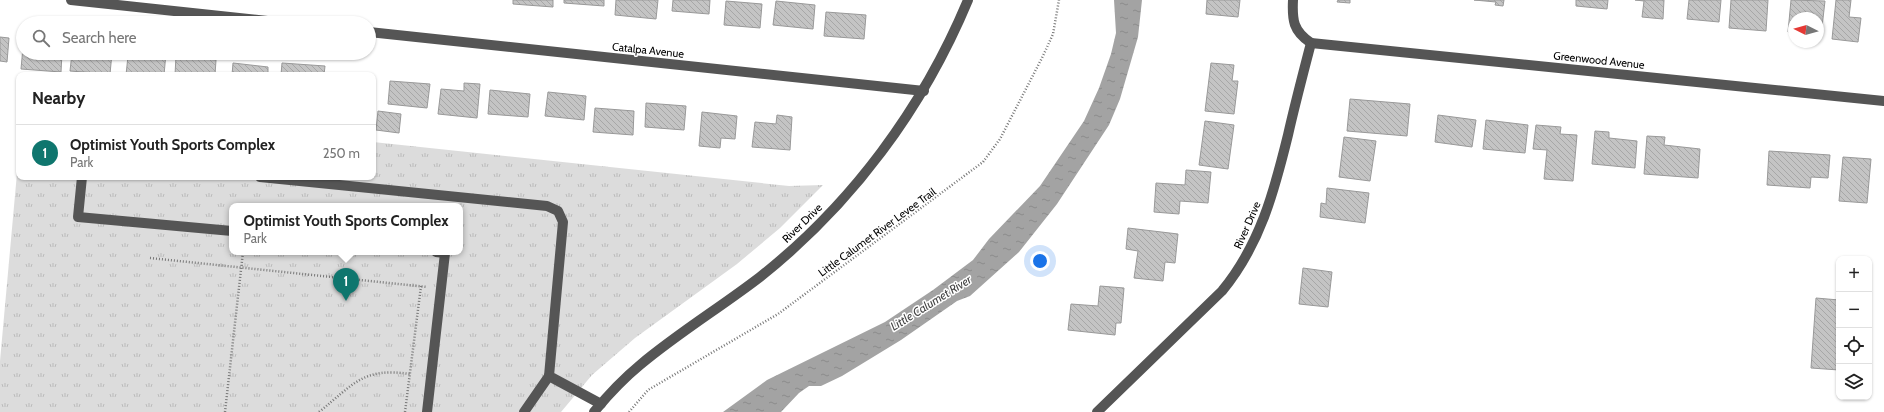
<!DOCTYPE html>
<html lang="en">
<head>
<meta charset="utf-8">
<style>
  :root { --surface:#fff; --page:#f2f2f2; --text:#222; --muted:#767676; --line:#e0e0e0; --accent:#0f766e }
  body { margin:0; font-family:Cabin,sans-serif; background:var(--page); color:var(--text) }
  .controls { position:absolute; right:12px; bottom:12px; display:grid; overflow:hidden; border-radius:8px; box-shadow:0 1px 3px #0004 }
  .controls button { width:36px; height:36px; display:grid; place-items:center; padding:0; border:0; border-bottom:1px solid var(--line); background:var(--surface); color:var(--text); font:20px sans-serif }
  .compass { position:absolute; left:1788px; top:12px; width:36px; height:36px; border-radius:50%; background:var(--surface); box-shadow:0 1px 3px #0004; rotate:276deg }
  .you { position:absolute; left:1040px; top:261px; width:14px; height:14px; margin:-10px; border:3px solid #fff; border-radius:50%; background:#1a73e8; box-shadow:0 0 0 6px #1a73e833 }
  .badge { display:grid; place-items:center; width:26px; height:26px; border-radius:50%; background:var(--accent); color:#fff; font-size:13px; font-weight:700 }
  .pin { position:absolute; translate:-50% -33px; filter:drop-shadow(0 1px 2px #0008) }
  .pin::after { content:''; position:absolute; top:21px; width:14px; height:12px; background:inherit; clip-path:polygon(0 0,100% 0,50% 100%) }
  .popup { position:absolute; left:229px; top:203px; width:234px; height:52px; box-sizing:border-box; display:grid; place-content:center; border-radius:8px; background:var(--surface); filter:drop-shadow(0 1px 3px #0005); font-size:13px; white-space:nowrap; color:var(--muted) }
  .popup b { font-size:15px; color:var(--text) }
  .popup::after { content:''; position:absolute; left:50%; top:100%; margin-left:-8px; border:8px solid transparent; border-top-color:var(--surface) }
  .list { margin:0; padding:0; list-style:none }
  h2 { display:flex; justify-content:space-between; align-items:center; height:52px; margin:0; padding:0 16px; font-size:17px }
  h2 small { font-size:13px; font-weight:400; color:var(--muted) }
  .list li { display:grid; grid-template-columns:26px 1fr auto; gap:12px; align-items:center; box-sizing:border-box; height:56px; padding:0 16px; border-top:1px solid var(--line) }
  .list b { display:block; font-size:15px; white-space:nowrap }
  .list p { margin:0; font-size:13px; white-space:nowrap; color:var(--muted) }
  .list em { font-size:13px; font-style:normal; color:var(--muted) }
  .icon { flex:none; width:22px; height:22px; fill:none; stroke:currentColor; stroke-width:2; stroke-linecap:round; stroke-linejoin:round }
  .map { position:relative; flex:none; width:1884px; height:412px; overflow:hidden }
  .search { position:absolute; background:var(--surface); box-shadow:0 1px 3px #0004; left:16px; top:16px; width:360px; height:44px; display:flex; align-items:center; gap:10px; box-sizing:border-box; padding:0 14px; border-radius:22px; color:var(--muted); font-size:15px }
  .panel { position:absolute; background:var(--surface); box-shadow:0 1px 3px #0004; left:16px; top:72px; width:360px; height:108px; border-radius:8px }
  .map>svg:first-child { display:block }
</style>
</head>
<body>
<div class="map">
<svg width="1884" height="412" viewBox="0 0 1884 412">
  <defs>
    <pattern id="park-tufts" width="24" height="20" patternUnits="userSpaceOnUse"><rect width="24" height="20" fill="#dcdcdc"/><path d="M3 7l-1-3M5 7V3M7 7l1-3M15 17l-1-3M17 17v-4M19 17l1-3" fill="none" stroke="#bbb"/></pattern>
    <pattern id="water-ripples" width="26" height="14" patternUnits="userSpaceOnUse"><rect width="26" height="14" fill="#a3a3a3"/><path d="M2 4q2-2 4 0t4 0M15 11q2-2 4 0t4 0" fill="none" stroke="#8b8b8b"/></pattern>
    <pattern id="building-back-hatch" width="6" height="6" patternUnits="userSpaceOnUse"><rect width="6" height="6" fill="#c4c4c4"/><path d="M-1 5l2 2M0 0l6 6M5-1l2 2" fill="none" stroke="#a7a7a7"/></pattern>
  </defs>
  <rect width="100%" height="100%" fill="#fff"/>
  <path fill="url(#park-tufts)" fill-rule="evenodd" d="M373 142 789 186 823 185 780 228 737 264 635 338 592 375 561 412H0V361L19 151V177H373ZM232 206H460V252H232Z"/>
  <path fill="url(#water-ripples)" d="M1114 0H1142L1138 37 1120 99 1109 125 1057 204 1019 252 970 296 957 301 901 340 842 376 821 386H809L799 393 781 412H723L767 380 885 322 933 290 973 260 989 239 1040 186 1084 121 1099 88 1111 54 1116 33Z"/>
  <g fill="url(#building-back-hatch)" stroke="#999">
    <path d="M513 0H553V7L513 4Z"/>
    <path d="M564 0H604V6L564 3Z"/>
    <path d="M616 0H658L656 19 615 15Z"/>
    <path d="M673 0H710L709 14 672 11Z"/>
    <path d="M1207 0H1240L1238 17 1206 14Z"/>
    <path d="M1338 0H1350V3L1337 2Z"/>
    <path d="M1474 0H1504L1503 6 1495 5 1496 2Z"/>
    <path d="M1576 0H1608L1607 9 1576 6Z"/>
    <path d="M1635 0H1664L1663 19 1642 17 1644 1Z"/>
    <path d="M1689 0H1721L1719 22 1687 19Z"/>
    <path d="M1731 0H1768L1766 31 1729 28Z"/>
    <path d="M1791 0 1825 1 1821 36 1818 35V18H1794V33L1788 32Z"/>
    <path d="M1836 0H1851L1849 17 1861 18 1858 42 1832 39Z"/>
    <path d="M726 1 762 4 760 28 724 25Z"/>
    <path d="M776 1 815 5 813 29 773 25Z"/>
    <path d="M826 12 866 15 864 39 824 36Z"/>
    <path d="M0 37 9 38 7 62 0 61Z"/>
    <path d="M23 47V53H62L61 72 21 69Z"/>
    <path d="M72 53H112L110 74 70 71Z"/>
    <path d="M150 53H166L164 75H126L128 56 150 58Z"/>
    <path d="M176 56 216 60 215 75H175Z"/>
    <path d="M233 63 268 67V75H232Z"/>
    <path d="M282 63 325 66 324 75H281Z"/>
    <path d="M1211 63 1234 65 1232 81H1238L1234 114 1205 111Z"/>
    <path d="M390 81 430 84 427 108 388 104Z"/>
    <path d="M464 83 480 84 477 118 438 114 441 89 464 91Z"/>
    <path d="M490 90 530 94 528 117 488 114Z"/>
    <path d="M548 92 586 96 584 120 545 116Z"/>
    <path d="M1350 99 1410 104 1407 136 1347 131Z"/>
    <path d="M646 103 686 106 684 130 645 127Z"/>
    <path d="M595 108 634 111 633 135 593 132Z"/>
    <path d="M378 111 401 114 399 133 376 130Z"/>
    <path d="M702 112 737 116 735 139 721 138 720 148 699 146Z"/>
    <path d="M777 115 792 117 790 150 752 147 755 122 776 124Z"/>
    <path d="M1438 115 1476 120 1472 147 1435 142Z"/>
    <path d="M1486 120 1528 125 1525 153 1483 149Z"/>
    <path d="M1205 121 1234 125 1228 169 1199 165Z"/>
    <path d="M1536 125 1561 127 1560 134 1577 135 1573 181 1544 179 1547 150 1533 149Z"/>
    <path d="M1595 131 1609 132V138L1637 141 1635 168 1592 164Z"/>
    <path d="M1647 136 1665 137 1664 145 1700 149 1698 178 1644 174Z"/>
    <path d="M1344 137 1376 141 1370 181 1339 177Z"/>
    <path d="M1769 151 1830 155 1828 178 1811 177 1810 188 1767 185Z"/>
    <path d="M1843 157 1871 159 1867 203 1839 201Z"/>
    <path d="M1186 170 1211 172 1208 203 1180 201 1179 214 1154 212 1156 183 1185 185Z"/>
    <path d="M1327 188 1369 193 1365 223 1320 217 1321 203 1326 204Z"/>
    <path d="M1128 228 1178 234 1175 263 1165 262 1163 281 1134 278 1138 251 1126 249Z"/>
    <path d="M1303 268 1332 272 1328 307 1299 304Z"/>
    <path d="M1100 286 1124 288 1121 323H1116L1115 335 1068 330 1071 304 1098 306Z"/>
    <path d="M1816 298 1839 300V370L1811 368Z"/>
  </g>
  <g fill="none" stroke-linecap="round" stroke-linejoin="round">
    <g stroke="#777" stroke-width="2.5" stroke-dasharray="1 2" stroke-linecap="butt">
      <path d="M150 258 427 287"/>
      <path d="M225 412 243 252"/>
      <path d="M319 412C354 384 363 367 410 374"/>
      <path d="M405 412 421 286"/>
      <path d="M629 412 648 390 778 314 983 162 1000 139 1043 56 1053 34 1059 0"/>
    </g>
    <g stroke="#555" stroke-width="10">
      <path d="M71 0 286 23"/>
      <path d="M369 32 924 91"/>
      <path d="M1311 43 1884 101"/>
      <path d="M82 177 78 217 232 231"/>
      <path d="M260 177 547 206 558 211 563 222 549 376 601 404"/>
      <path d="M427 412 445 253 436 252"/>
      <path d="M524 412 549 376"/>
      <path d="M594 412C608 395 623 379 640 365 678 333 721 307 760 277 852 204 923 108 968 0"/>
      <path d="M1097 412 1222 291C1260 245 1274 192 1288 135 1295 104 1303 74 1311 43 1293 31 1292 20 1293 0"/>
    </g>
  </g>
  <g text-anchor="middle" stroke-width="3" stroke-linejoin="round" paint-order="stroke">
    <g font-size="11" fill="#000" stroke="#fff">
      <text transform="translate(648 50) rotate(6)" y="4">Catalpa Avenue</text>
      <text transform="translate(1599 60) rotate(6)" y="4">Greenwood Avenue</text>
      <text transform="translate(802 223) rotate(-44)" y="4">River Drive</text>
      <text transform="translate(1247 225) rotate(-66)" y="4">River Drive</text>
      <text transform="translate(877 232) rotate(-36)" y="4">Little Calumet River Levee Trail</text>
    </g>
    <g font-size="12" font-style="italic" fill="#444" stroke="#fff">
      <text transform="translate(931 303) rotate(-32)" y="4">Little Calumet River</text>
    </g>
  </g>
</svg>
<div class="controls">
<button>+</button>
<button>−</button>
<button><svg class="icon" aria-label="locate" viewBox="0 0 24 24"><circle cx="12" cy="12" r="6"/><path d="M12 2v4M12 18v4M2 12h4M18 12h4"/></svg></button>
<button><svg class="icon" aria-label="layers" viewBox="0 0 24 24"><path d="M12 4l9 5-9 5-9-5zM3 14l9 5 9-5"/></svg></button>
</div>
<svg class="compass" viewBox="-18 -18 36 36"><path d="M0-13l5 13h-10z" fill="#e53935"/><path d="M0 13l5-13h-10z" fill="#767676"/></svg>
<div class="you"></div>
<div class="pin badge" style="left:346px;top:301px">1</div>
<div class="popup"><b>Optimist Youth Sports Complex</b>Park</div>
<div class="search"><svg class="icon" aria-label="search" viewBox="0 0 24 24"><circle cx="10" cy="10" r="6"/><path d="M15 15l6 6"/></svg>Search here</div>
<section class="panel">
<h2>Nearby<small></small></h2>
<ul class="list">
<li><span class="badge">1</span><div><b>Optimist Youth Sports Complex</b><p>Park</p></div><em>250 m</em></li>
</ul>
</section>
</div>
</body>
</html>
